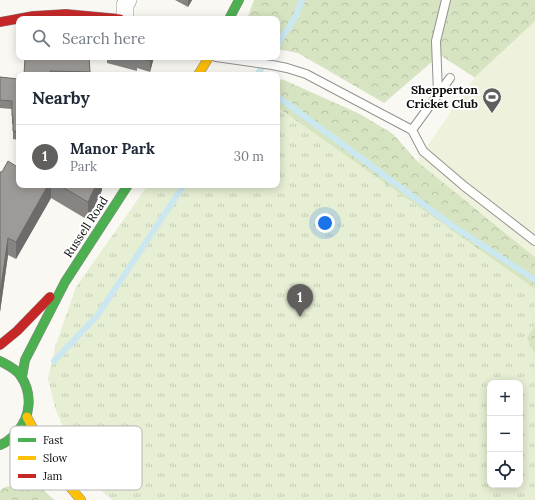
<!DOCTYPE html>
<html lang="en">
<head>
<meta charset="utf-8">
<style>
  :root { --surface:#fff; --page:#f2f2f3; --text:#1f2937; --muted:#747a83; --line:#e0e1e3; --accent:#605f5d }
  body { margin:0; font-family:Lora,serif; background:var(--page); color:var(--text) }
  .controls { position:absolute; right:12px; bottom:12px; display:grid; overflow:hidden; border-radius:8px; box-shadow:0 2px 10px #0003 }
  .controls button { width:36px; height:36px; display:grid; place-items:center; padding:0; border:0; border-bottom:1px solid var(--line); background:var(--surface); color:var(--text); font:20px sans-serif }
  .you { position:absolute; left:325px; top:223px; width:14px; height:14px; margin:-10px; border:3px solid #fff; border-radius:50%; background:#1a73e8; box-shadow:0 0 0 6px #1a73e833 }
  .badge { display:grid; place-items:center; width:26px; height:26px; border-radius:50%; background:var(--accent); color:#fff; font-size:13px; font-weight:700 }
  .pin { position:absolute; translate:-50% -33px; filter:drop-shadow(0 1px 2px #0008) }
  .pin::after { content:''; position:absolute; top:21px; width:14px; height:12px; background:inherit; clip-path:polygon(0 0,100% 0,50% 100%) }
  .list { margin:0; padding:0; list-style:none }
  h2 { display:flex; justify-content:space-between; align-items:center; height:52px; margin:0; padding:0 16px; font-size:17px }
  h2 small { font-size:13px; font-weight:400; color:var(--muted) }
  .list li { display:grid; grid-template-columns:26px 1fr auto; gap:12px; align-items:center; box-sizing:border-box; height:64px; padding:0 16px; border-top:1px solid var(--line) }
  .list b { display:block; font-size:15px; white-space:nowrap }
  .list p { margin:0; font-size:13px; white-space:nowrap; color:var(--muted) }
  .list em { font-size:13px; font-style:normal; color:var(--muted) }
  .icon { flex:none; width:22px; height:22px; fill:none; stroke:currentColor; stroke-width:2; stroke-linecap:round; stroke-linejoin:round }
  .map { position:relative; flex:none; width:535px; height:500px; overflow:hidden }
  .search { position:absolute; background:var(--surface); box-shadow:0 2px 10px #0003; left:16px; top:16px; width:264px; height:44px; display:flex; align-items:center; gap:10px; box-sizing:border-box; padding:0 14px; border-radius:8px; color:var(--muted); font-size:15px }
  .panel { position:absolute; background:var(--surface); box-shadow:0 2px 10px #0003; left:16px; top:72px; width:264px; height:116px; border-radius:8px }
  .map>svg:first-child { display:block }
</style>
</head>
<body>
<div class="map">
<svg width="535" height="500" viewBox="0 0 535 500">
  <defs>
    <pattern id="grass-tufts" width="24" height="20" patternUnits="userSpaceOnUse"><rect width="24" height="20" fill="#e6eed3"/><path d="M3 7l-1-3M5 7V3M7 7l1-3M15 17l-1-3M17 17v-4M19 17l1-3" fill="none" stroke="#c4cbb4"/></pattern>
    <pattern id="forest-crowns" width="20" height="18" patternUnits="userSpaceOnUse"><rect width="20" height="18" fill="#d7e4c2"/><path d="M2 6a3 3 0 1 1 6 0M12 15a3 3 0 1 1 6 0" fill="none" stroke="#b7c2a6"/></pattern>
  </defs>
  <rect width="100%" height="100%" fill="#faf8f2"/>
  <path fill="url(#grass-tufts)" fill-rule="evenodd" d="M277 107 535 289V500H112L103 492 89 477 76 457 55 408 48 378 56 344 76 287 148 185H277ZM490 383H520V485H490Z"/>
  <g fill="url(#forest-crowns)">
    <path d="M254 0H535V36L483 83 440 55 384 103 298 53 277 49V19H247Z"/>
    <path d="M277 79 284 80 360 114 393 134 417 161 535 257V289L277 107Z"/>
    <path d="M535 326V354L527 338Z"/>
    <path d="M32 479 54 500H0V491L3 488Z"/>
  </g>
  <path fill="#eef2dd" d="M535 21V257L417 161 474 78Z"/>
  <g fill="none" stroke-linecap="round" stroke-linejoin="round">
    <g stroke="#cbe8f1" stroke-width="6">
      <path d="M277 45 296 16 302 0"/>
      <path d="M257 75 269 57"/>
      <path d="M277 96 450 224 535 280"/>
      <path d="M54 361 97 316 184 185"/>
    </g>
    <g stroke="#949390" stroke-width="10">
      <g id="lane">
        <path d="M216 57 272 65 287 68 306 74 412 130 423 151 464 186 535 241"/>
        <path d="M438 93 436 41 446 0"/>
        <path d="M412 130 450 78"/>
      </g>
    </g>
    <g stroke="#949390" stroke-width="18">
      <path id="street" d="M125 19V5L128 0"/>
    </g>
    <g stroke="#8a8987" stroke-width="10">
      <g id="fast">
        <path d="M229 19 239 0"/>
        <path d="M0 361C7 365 15 368 20 375 33 393 31 416 17 432 12 438 8 442 0 445"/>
        <path d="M22 377 25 360 65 282 128 185"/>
      </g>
    </g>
    <g stroke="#8a8987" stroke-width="10">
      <g id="slow">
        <path d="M198 75 209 57"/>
        <path d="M27 417 36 434 64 480 81 500"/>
      </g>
    </g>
    <g stroke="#8a8987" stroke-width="10">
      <g id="jam">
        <path d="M0 22 33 16 66 14 120 19"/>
        <path d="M0 345 17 331 50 297"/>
      </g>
    </g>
    <use href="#lane" stroke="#fefefd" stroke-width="8"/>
    <use href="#street" stroke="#fefefd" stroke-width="17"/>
    <use href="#fast" stroke="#4caf50" stroke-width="9"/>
    <use href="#slow" stroke="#ffc107" stroke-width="9"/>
    <use href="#jam" stroke="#c62828" stroke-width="9"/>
  </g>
  <g fill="#878482">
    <path d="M175 0H192L188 7Z"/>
    <path d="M89 57 90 75H24Z"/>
    <path d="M107 57H154L150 72 137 68V71L107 63Z"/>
    <path d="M0 77 18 79 19 78V140L13 139V124H12V109L0 108Z"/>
    <path d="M0 172 19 185H102V190L88 220 51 198 16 259 8 255 0 312Z"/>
  </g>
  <g fill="#6e6c6a">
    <path d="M188 0H192L188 7Z"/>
    <path d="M151 57H154L150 72V61Z"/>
    <path d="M48 185H51V198L16 259V242Z"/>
    <path d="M96 185H102V190L88 220V202Z"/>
    <path d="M8 238V255L0 312V294Z"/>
  </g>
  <g fill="#9d9a97" stroke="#6e6c6a">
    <path d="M25 57H89L90 72 50 71V75H24Z"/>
    <path d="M124 57H151L150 61 137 58V60Z"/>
    <path d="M0 77 18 79V78H19V132L13 131V117L12 116V101L0 100Z"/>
    <path d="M8 161 19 168V185H48L16 242 8 238 0 294V172H2Z"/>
    <path d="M59 185H96L88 202Z"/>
  </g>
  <defs>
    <g id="stadium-pin" transform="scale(1)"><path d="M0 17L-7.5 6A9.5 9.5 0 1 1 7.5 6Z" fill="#605f5d" stroke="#fff"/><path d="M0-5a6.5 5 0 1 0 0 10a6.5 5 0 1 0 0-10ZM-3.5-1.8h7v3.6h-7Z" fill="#fff"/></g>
  </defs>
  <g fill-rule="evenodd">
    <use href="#stadium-pin" x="492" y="97"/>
  </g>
  <g text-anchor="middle" stroke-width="4" stroke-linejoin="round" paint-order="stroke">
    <g font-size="12" font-weight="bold" fill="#0d0d0d" stroke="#fff" text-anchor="end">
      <text x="478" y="94">Shepperton<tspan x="478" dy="14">Cricket Club</tspan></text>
    </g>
    <g font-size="12" fill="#0d0d0d" stroke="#fff">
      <text transform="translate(86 227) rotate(-57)" y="4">Russell Road</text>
    </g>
  </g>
  <rect x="10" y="426" width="132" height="64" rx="6" fill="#fff" stroke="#b6b6b6" stroke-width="1"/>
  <rect x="18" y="438" width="18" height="4" fill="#4caf50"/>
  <rect x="18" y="456" width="18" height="4" fill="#ffc107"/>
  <rect x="18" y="474" width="18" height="4" fill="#c62828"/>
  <g font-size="11" fill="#0d0d0d">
    <text x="43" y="444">Fast</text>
    <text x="43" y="462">Slow</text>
    <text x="43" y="480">Jam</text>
  </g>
</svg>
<div class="controls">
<button>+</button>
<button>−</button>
<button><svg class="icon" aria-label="locate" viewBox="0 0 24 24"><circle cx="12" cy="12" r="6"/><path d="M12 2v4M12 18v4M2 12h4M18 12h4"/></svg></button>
</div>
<div class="you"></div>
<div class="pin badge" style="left:300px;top:317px">1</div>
<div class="search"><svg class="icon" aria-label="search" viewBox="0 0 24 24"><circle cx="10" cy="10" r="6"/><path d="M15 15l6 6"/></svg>Search here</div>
<section class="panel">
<h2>Nearby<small></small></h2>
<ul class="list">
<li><span class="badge">1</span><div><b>Manor Park</b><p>Park</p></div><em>30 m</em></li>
</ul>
</section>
</div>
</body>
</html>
